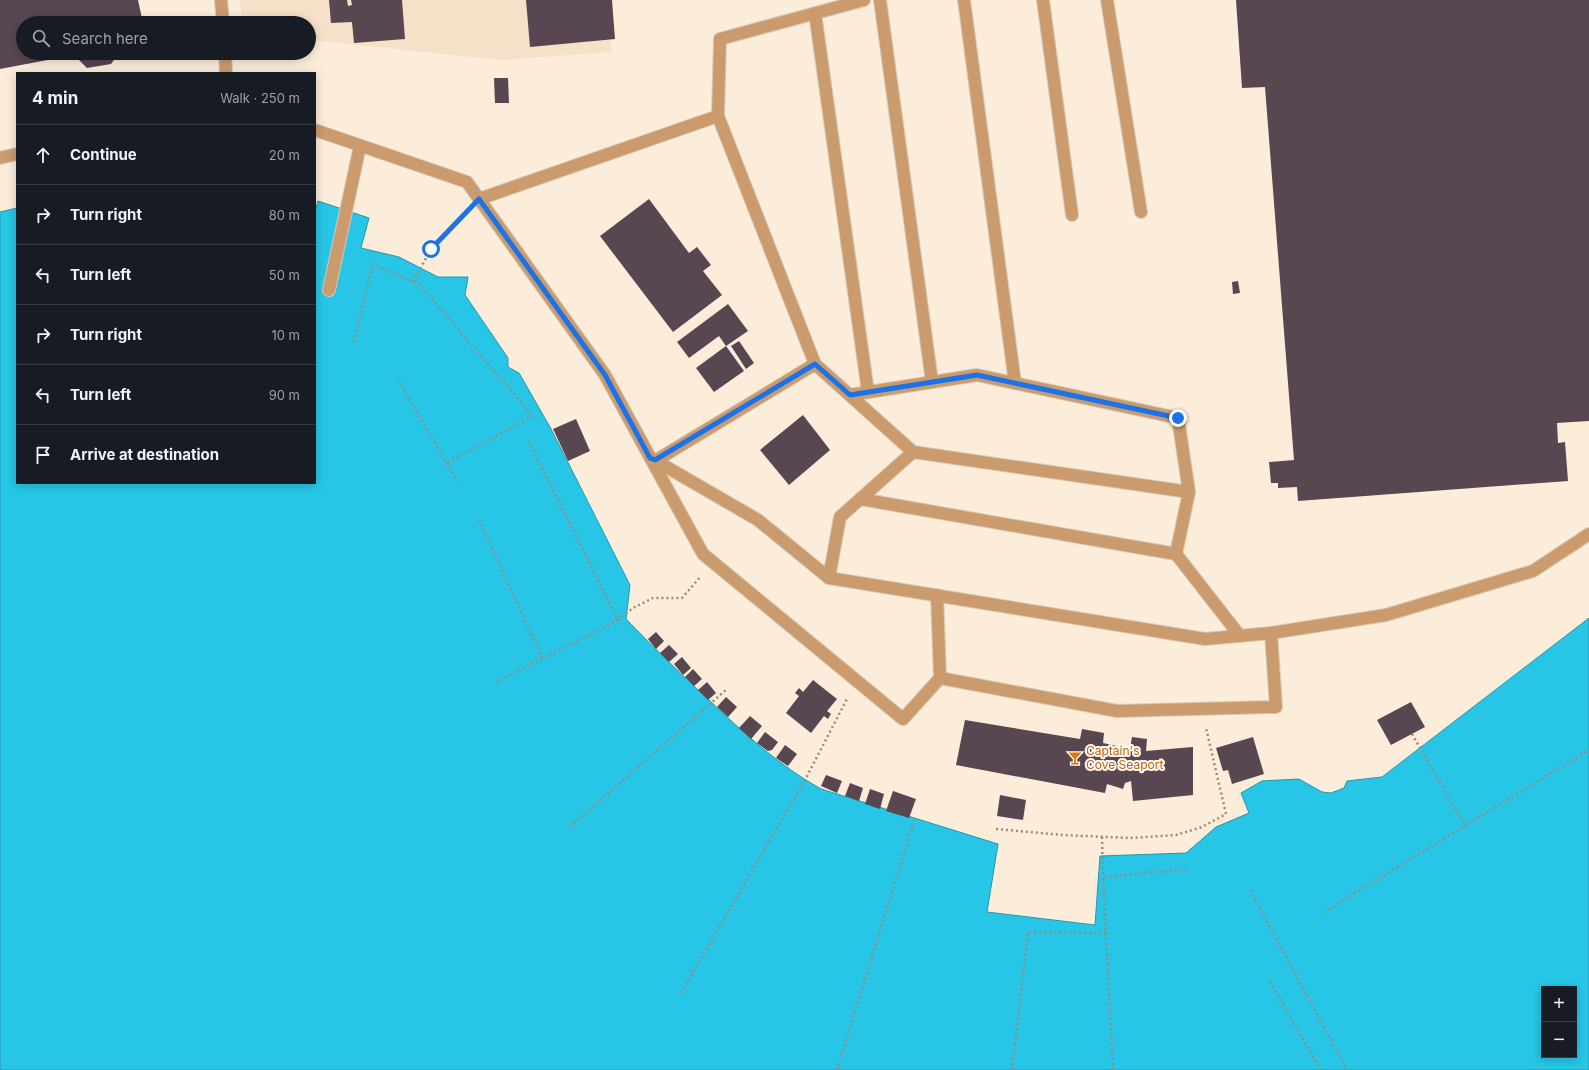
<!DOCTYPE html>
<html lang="en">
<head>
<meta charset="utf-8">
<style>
  :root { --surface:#171b24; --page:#242831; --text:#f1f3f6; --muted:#9ea1a6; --line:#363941 }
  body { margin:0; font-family:Inter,sans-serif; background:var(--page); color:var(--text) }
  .controls { position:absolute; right:12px; bottom:12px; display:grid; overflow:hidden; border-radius:0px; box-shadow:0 2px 10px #0003 }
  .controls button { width:36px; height:36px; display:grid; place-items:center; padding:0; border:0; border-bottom:1px solid var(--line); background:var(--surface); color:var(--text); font:20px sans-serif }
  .stop { position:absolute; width:12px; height:12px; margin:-9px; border:3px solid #1a73e8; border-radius:50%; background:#fff }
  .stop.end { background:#1a73e8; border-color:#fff; box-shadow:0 1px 4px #0008 }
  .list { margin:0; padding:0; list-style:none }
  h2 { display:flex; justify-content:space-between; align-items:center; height:52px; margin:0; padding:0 16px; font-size:17px }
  h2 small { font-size:13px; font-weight:400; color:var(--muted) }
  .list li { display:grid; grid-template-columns:26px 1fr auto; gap:12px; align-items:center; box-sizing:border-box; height:60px; padding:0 16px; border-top:1px solid var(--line) }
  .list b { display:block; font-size:15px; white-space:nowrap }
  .list em { font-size:13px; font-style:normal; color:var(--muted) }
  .icon { flex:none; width:22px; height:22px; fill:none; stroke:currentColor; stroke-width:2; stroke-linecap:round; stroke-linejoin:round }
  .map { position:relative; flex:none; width:1589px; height:1070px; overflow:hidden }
  .search { position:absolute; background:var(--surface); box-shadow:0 2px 10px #0003; left:16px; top:16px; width:300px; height:44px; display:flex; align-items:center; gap:10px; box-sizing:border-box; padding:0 14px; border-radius:22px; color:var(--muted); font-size:15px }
  .panel { position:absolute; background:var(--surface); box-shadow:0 2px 10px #0003; left:16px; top:72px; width:300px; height:412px; border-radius:0px }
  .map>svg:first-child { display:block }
</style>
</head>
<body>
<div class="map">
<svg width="1589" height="1070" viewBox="0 0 1589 1070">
  <rect width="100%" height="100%" fill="#fbedda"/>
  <path fill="#f4e1c8" d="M240 0H608L612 52 500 60 309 40V23H242Z"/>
  <path fill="#27c6e7" stroke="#2895aa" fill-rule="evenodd" d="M318 201 369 218 361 248 399 257 438 277H468L465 295 508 358V367L519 373 550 427 630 585 626 619C654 648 682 675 711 702 746 735 780 766 821 789L998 844 987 912 1095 925 1100 856 1186 853 1216 827 1249 813 1241 793 1262 781 1299 779 1322 792 1331 793 1344 788 1347 781 1382 777 1589 618V1070H0V212L17 208V483H315V212ZM1544 989H1574V1055H1544Z"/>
  <g fill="#584650">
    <path d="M0 0H138L143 23H23V53H119L111 64 87 68 74 55 0 69Z"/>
    <path d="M329 0H347L348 6 352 5 351 0H402L405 39 354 43 352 22 331 23Z"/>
    <path d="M526 0H612L615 39 530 47Z"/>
    <path d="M1236 0H1589V421L1557 423 1558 443 1565 442 1568 481 1298 501 1297 487 1278 488V483H1271L1269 462 1294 460 1265 87 1242 88Z"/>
    <path d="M494 78H508L509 103H495Z"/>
    <path d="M649 199 689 253 697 247 711 265 703 271 722 295 673 332 600 236Z"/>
    <path d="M1238 281 1240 293 1233 294 1232 282Z"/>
    <path d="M728 304 748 331 726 346 719 336 689 358 677 342Z"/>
    <path d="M739 341 754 363 746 369 731 346Z"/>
    <path d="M726 346 744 371 714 392 696 368Z"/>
    <path d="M803 415 830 450 789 485 760 450Z"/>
    <path d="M576 419 590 451 568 461 553 429Z"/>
    <path d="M656 632 664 641 656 649 648 639Z"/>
    <path d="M669 645 678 654 669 662 660 653Z"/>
    <path d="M682 657 691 668 683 675 674 664Z"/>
    <path d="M693 669 702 679 694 686 685 677Z"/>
    <path d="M813 680 837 699 827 711 831 714 828 719 824 716 811 733 786 713 799 696 795 693 799 688 803 692Z"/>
    <path d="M707 682 716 693 708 700 698 690Z"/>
    <path d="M726 697 737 707 728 717 717 707Z"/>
    <path d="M1411 702 1425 727 1391 745 1377 720Z"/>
    <path d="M750 716 762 726 751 739 739 728Z"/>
    <path d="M965 720 1080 739 1082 729 1104 733 1103 743 1130 749 1132 737 1147 739 1146 751 1193 747V795L1133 801 1131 781 1125 783 1123 789 1107 784 1105 793 956 765Z"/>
    <path d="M765 732 778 742 772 750 768 751 757 743Z"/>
    <path d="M1253 737 1264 774 1232 784 1228 770 1223 771 1216 748Z"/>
    <path d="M785 745 797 754 788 766 776 758Z"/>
    <path d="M826 775 842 781 837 793 821 786Z"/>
    <path d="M850 783 863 788 859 801 845 796Z"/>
    <path d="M870 789 884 794 880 809 865 804Z"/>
    <path d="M893 791 916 799 909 818 886 811Z"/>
    <path d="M1000 795 1026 800 1023 820 997 816Z"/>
  </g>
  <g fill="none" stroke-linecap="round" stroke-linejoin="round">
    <g stroke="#d5c9b8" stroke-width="14">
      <g id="lane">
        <path d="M880 0 932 382"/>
        <path d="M964 0 1015 383"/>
        <path d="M1043 0 1072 215"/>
        <path d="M1107 0 1141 212"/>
        <path d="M815 13 868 392"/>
        <path d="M718 116 720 39 864 0"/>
        <path d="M315 130 467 182 605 375 703 554 903 719 940 678 1117 711 1276 707 1271 633 1386 615 1533 571 1589 534"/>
        <path d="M479 199 718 116 815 364"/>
        <path d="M329 290 360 146"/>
        <path d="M850 395 977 375 1178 418 1189 492 1176 554 860 499"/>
        <path d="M913 452 1189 492"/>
        <path d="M651 458 758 520 829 578 1205 639 1271 633"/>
        <path d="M655 461 815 364 913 452 840 517 829 578"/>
        <path d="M1176 554 1240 636"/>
        <path d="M937 595 940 678"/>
      </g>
    </g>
    <g stroke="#d5c9b8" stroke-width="14">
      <g id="street">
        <path d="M221 0 223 23"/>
        <path d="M225 53 226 73"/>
        <path d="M0 158 17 154"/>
      </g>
    </g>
    <g stroke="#958c7e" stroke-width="2.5" stroke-dasharray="2 3" stroke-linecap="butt">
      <path d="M413 282 431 249 465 214"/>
      <path d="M354 342 373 264 419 284 533 416 447 463"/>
      <path d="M399 381 457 481"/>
      <path d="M479 520 543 659"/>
      <path d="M618 620 633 608 653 598H682L701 576"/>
      <path d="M496 682 618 620 529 442"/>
      <path d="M1412 734 1465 826"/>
      <path d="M570 827 727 689"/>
      <path d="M996 829 1063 835 1130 838 1176 835 1202 827 1226 814 1206 728"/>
      <path d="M1102 837 1103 877"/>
      <path d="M1250 890 1347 1070"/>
      <path d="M1324 912 1589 750"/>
      <path d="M1270 982 1321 1070"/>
      <path d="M681 993 805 780 847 699"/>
      <path d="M837 1070 915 818"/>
      <path d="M1012 1070 1028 932 1106 933"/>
      <path d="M1113 1070 1103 877 1187 869"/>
    </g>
    <use href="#lane" stroke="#cc9b6d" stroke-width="12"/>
    <use href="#street" stroke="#cc9b6d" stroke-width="12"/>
  </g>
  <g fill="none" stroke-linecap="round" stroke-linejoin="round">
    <path stroke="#1a73e8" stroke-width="5" d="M431 249 479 199 605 375 650 458 655 460 815 364 850 395 977 375 1178 418"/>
  </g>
  <defs>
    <g id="bar-bare" transform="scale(1.08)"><path d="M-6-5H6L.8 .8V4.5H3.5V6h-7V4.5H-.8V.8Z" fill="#e8710a" stroke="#fffcf8" stroke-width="2.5" paint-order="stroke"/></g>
  </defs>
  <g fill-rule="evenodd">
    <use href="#bar-bare" x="1075" y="758"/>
  </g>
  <g text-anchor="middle" stroke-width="4" stroke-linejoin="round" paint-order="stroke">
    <g font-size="12" fill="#c56008" stroke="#fffcf8" text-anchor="start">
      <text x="1086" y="755">Captain's<tspan x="1086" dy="14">Cove Seaport</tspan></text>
    </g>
  </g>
</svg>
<div class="controls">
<button>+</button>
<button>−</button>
</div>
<div class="stop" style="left:431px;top:249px"></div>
<div class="stop end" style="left:1178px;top:418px"></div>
<div class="search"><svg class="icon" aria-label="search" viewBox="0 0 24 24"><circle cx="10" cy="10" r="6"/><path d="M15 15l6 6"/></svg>Search here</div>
<section class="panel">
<h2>4 min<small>Walk · 250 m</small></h2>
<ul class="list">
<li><svg class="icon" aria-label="ahead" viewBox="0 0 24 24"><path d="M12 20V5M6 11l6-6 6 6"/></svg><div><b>Continue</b></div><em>20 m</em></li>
<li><svg class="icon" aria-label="right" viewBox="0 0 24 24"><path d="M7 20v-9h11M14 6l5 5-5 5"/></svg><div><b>Turn right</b></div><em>80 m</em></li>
<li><svg class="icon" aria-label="left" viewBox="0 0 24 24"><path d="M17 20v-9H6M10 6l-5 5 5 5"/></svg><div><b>Turn left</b></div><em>50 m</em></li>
<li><svg class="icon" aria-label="right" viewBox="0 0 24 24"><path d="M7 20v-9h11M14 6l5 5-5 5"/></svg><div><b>Turn right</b></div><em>10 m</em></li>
<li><svg class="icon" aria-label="left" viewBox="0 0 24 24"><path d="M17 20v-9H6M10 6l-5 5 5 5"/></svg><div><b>Turn left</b></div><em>90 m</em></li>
<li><svg class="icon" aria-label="arrive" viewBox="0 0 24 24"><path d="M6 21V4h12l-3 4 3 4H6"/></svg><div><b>Arrive at destination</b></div></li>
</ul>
</section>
</div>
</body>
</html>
